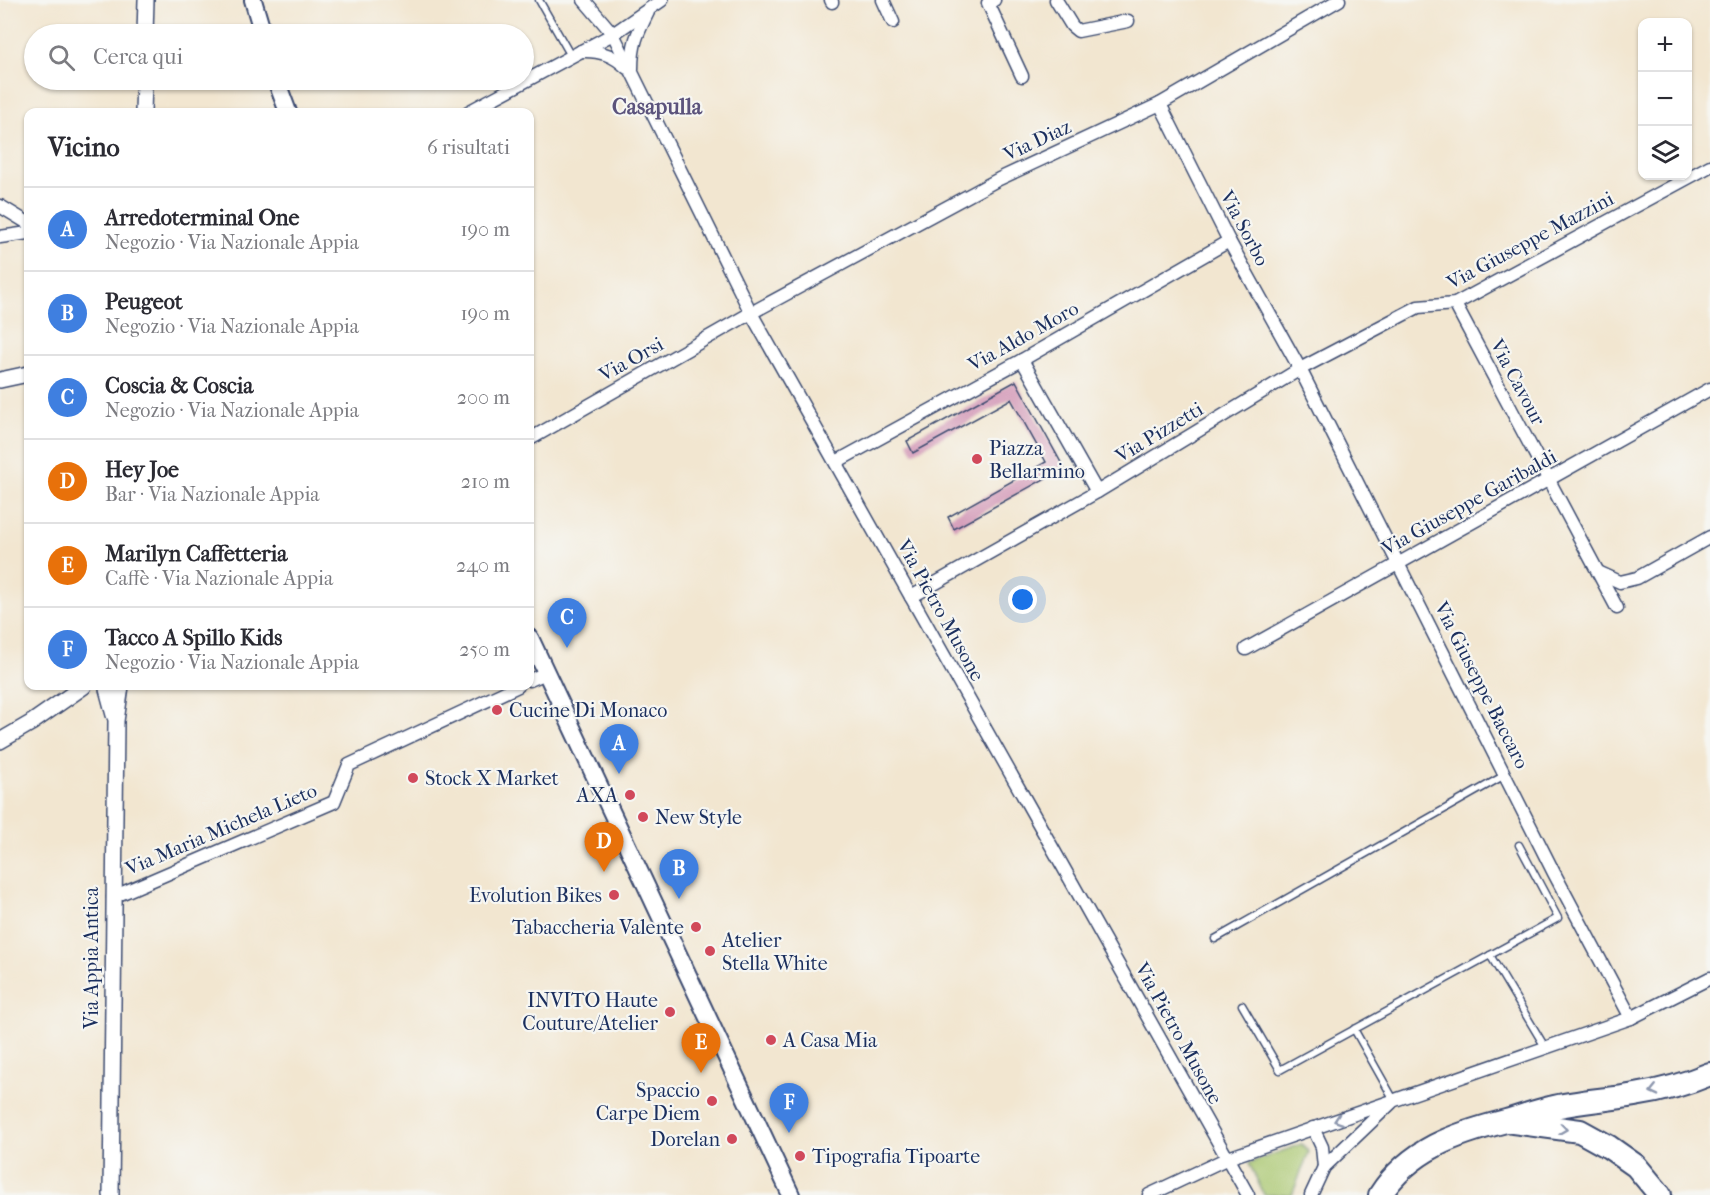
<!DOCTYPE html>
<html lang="it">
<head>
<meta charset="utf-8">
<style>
  :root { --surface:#fff; --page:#f2f2f3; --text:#2b2b33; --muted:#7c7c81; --line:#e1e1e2; --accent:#d1495b }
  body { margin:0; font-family:"IM FELL French Canon",serif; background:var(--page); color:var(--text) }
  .controls { position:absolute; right:18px; top:18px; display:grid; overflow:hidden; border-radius:12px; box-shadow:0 2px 4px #0004 }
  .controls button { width:54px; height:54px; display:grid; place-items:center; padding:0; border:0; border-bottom:2px solid var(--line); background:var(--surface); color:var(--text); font:30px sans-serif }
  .you { position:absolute; left:1023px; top:600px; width:21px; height:21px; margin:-15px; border:4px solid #fff; border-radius:50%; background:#1a73e8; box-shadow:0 0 0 9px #1a73e833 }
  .badge { display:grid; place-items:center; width:39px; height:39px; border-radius:50%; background:var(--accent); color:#fff; font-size:20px; font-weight:700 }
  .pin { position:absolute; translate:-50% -50px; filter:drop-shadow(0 2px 3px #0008) }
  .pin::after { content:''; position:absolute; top:32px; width:21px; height:18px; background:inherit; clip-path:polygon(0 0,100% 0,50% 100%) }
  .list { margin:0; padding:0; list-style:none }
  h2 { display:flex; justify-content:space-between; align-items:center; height:78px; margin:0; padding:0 24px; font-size:26px }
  h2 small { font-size:20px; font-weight:400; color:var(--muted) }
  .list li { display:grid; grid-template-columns:39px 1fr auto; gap:18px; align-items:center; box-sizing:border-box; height:84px; padding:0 24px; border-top:2px solid var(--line) }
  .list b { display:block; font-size:22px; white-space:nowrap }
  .list p { margin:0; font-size:20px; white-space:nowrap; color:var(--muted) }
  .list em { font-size:20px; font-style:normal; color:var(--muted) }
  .icon { flex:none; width:33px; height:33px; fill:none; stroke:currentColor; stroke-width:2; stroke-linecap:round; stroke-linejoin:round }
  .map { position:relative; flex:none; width:1710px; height:1195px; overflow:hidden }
  .search { position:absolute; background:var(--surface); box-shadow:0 2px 4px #0004; left:24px; top:24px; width:510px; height:66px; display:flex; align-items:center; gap:15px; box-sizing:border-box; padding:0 21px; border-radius:33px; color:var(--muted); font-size:22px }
  .panel { position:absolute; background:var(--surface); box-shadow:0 2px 4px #0004; left:24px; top:108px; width:510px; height:582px; border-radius:12px }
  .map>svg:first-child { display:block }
</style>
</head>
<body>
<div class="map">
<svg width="1710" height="1195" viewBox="0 0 1710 1195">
  <rect width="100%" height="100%" fill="#f6f6f2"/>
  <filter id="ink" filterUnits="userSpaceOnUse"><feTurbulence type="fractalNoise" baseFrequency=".0167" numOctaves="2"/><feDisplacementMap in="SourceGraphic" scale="12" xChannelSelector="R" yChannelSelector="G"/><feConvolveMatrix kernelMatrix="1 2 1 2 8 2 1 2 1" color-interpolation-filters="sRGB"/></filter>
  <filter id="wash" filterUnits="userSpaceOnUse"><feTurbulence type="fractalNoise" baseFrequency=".008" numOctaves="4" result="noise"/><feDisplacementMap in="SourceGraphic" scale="24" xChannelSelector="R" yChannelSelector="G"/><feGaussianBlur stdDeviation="1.35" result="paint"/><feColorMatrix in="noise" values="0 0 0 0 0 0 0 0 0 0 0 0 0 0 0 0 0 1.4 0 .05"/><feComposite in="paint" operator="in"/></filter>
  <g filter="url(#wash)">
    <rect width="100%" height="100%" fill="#f2e6d0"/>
    <path fill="#a8c66d" stroke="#627a66" stroke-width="1.5" d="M1302 1144 1309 1152 1292 1195H1264L1249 1163Z"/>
    <g id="blocks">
      <path fill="#d295b5" d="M1016 381 1064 468 954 529 948 517 1046 462 1011 399 913 453 907 441Z"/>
    </g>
  </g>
  <g filter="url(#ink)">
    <use href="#blocks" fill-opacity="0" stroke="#3b4a6f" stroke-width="1.5"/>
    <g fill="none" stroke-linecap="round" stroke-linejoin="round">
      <g stroke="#3b4a6f" stroke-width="9">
        <g id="service">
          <path d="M539 0 571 56"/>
          <path d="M1215 939 1505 775"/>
          <path d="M1490 955 1545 1047"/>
          <path d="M1242 1005 1280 1070 1558 918 1519 845"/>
          <path d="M1354 1029 1394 1100"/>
        </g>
      </g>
      <g stroke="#3b4a6f" stroke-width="15">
        <g id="minor">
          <path d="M584 0 613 34 751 313 1248 1195"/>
          <path d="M831 0 832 2"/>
          <path d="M883 0 893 22"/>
          <path d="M994 0 988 3 1022 76"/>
          <path d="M1056 0 1072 26 1078 31 1128 21"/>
          <path d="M581 51C600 50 614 55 627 68"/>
          <path d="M632 69C632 44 637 34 648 12"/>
          <path d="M1160 104 1229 241 1300 369 1554 873 1631 1018"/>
          <path d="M468 112 613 34 662 0"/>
          <path d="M0 206 28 223"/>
          <path d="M0 237 28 233"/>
          <path d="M1455 304 1617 608"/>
          <path d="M1022 360 1097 492"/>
          <path d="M530 439 751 313 999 179 1160 104 1339 0"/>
          <path d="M836 462 1022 360 1229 241"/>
          <path d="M1598 572 1620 582 1637 578 1710 537"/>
          <path d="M911 597 1097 492 1300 369 1418 307 1455 304 1710 166"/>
          <path d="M1246 649 1710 389"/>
          <path d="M530 680 546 673"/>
          <path d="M113 897 334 802 349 765 518 686"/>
          <path d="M1313 1128 1322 1147 1324 1167"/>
          <path d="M1149 1195 1228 1158 1631 1018 1710 978"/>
          <path d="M1311 1195 1324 1167 1391 1103"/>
        </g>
      </g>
      <g stroke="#3b4a6f" stroke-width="18">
        <g id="tertiary">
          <path d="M145 34 146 0"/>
          <path d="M143 112 144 80"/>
          <path d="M0 380 28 374"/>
          <path d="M107 689 114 715"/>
          <path d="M0 741 31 723 84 686"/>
          <path d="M111 1195 116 721 121 686"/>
        </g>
      </g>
      <g stroke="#3b4a6f" stroke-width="20">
        <g id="secondary">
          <path d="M253 0 263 34"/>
          <path d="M276 80 288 112"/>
          <path d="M530 638 791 1195"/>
        </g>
      </g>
      <g stroke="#3b4a6f" stroke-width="26">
        <g id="motorway">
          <path d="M1513 1122 1580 1131 1609 1147 1636 1166 1660 1195"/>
          <path d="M1380 1195C1410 1149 1455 1134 1506 1121 1521 1117 1535 1111 1550 1108 1578 1101 1607 1100 1635 1095 1661 1091 1686 1084 1710 1074"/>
        </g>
      </g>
      <use href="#service" stroke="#fff" stroke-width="6"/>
      <use href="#minor" stroke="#fff" stroke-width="12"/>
      <use href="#tertiary" stroke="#fff" stroke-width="15"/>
      <use href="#secondary" stroke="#fff" stroke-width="16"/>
      <use href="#motorway" stroke="#fff" stroke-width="22"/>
    </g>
    <defs><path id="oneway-chevron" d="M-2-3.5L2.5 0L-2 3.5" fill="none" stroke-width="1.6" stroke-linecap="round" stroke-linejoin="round" transform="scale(1.5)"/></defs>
    <g stroke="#8d97ae">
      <use href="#oneway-chevron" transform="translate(1654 1091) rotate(167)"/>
      <use href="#oneway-chevron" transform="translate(1338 1120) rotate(161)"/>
      <use href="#oneway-chevron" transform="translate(1563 1129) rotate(8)"/>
    </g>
  </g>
  <g fill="#d1495b" stroke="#f6f6f2" stroke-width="2">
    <circle cx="977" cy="459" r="6"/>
    <circle cx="497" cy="710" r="6"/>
    <circle cx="413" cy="778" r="6"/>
    <circle cx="630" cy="795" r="6"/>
    <circle cx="643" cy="817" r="6"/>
    <circle cx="614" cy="895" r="6"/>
    <circle cx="696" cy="927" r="6"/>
    <circle cx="710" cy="951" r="6"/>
    <circle cx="670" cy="1012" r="6"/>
    <circle cx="771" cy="1040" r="6"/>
    <circle cx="712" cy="1101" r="6"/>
    <circle cx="732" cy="1139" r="6"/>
    <circle cx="800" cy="1156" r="6"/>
  </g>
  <g text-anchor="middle" stroke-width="4.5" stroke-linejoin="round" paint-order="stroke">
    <g font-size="20" fill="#1b2f5e" stroke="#f6f6f2">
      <text transform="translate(1037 140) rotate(-25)" y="7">Via Diaz</text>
      <text transform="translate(1245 228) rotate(62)" y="7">Via Sorbo</text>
      <text transform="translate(1530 240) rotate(-28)" y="7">Via Giuseppe Mazzini</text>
      <text transform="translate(1023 336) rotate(-29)" y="7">Via Aldo Moro</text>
      <text transform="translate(631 359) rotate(-29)" y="7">Via Orsi</text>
      <text transform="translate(1518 382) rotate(62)" y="7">Via Cavour</text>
      <text transform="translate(1159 432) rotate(-31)" y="7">Via Pizzetti</text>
      <text transform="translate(1469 502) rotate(-29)" y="7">Via Giuseppe Garibaldi</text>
      <text transform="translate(941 610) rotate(61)" y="7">Via Pietro Musone</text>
      <text transform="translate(1482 685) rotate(63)" y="7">Via Giuseppe Baccaro</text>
      <text transform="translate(221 829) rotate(-23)" y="7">Via Maria Michela Lieto</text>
      <text transform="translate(91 958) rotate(-90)" y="7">Via Appia Antica</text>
      <text transform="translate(1179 1033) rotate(61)" y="7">Via Pietro Musone</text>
    </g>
    <g font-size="20" fill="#1b2f5e" stroke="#f6f6f2" text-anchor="start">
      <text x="989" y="455">Piazza<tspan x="989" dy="23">Bellarmino</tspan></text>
      <text x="509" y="717">Cucine Di Monaco</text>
      <text x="425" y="785">Stock X Market</text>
      <text x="618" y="802" text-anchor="end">AXA</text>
      <text x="655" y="824">New Style</text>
      <text x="602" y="902" text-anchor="end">Evolution Bikes</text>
      <text x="684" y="934" text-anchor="end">Tabaccheria Valente</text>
      <text x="722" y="947">Atelier<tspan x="722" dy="23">Stella White</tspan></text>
      <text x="658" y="1007" text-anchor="end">INVITO Haute<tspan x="658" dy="23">Couture/Atelier</tspan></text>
      <text x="783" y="1047">A Casa Mia</text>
      <text x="700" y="1097" text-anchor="end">Spaccio<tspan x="700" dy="23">Carpe Diem</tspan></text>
      <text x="720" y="1146" text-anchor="end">Dorelan</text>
      <text x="812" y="1163">Tipografia Tipoarte</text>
    </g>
    <g font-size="22" font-weight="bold" fill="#5b537c" stroke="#f6f6f2">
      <text x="657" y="114">Casapulla</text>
    </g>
  </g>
</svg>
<div class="controls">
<button>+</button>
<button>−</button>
<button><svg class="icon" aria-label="layers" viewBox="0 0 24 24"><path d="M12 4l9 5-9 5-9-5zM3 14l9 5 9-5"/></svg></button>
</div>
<div class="you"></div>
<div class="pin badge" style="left:619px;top:774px;background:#3f7fe0">A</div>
<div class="pin badge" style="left:679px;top:899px;background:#3f7fe0">B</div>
<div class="pin badge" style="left:567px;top:648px;background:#3f7fe0">C</div>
<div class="pin badge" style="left:604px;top:872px;background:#e8710a">D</div>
<div class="pin badge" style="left:701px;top:1073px;background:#e8710a">E</div>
<div class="pin badge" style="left:789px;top:1133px;background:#3f7fe0">F</div>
<div class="search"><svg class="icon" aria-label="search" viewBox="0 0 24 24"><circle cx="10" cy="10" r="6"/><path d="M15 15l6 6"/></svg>Cerca qui</div>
<section class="panel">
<h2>Vicino<small>6 risultati</small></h2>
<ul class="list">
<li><span class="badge" style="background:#3f7fe0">A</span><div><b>Arredoterminal One</b><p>Negozio · Via Nazionale Appia</p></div><em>190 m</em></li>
<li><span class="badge" style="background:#3f7fe0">B</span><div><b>Peugeot</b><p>Negozio · Via Nazionale Appia</p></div><em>190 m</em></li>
<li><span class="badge" style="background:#3f7fe0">C</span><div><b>Coscia &amp; Coscia</b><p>Negozio · Via Nazionale Appia</p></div><em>200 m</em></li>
<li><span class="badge" style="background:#e8710a">D</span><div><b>Hey Joe</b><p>Bar · Via Nazionale Appia</p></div><em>210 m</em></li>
<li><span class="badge" style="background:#e8710a">E</span><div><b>Marilyn Caffetteria</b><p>Caffè · Via Nazionale Appia</p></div><em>240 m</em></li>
<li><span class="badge" style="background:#3f7fe0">F</span><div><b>Tacco A Spillo Kids</b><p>Negozio · Via Nazionale Appia</p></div><em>250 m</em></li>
</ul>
</section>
</div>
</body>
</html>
